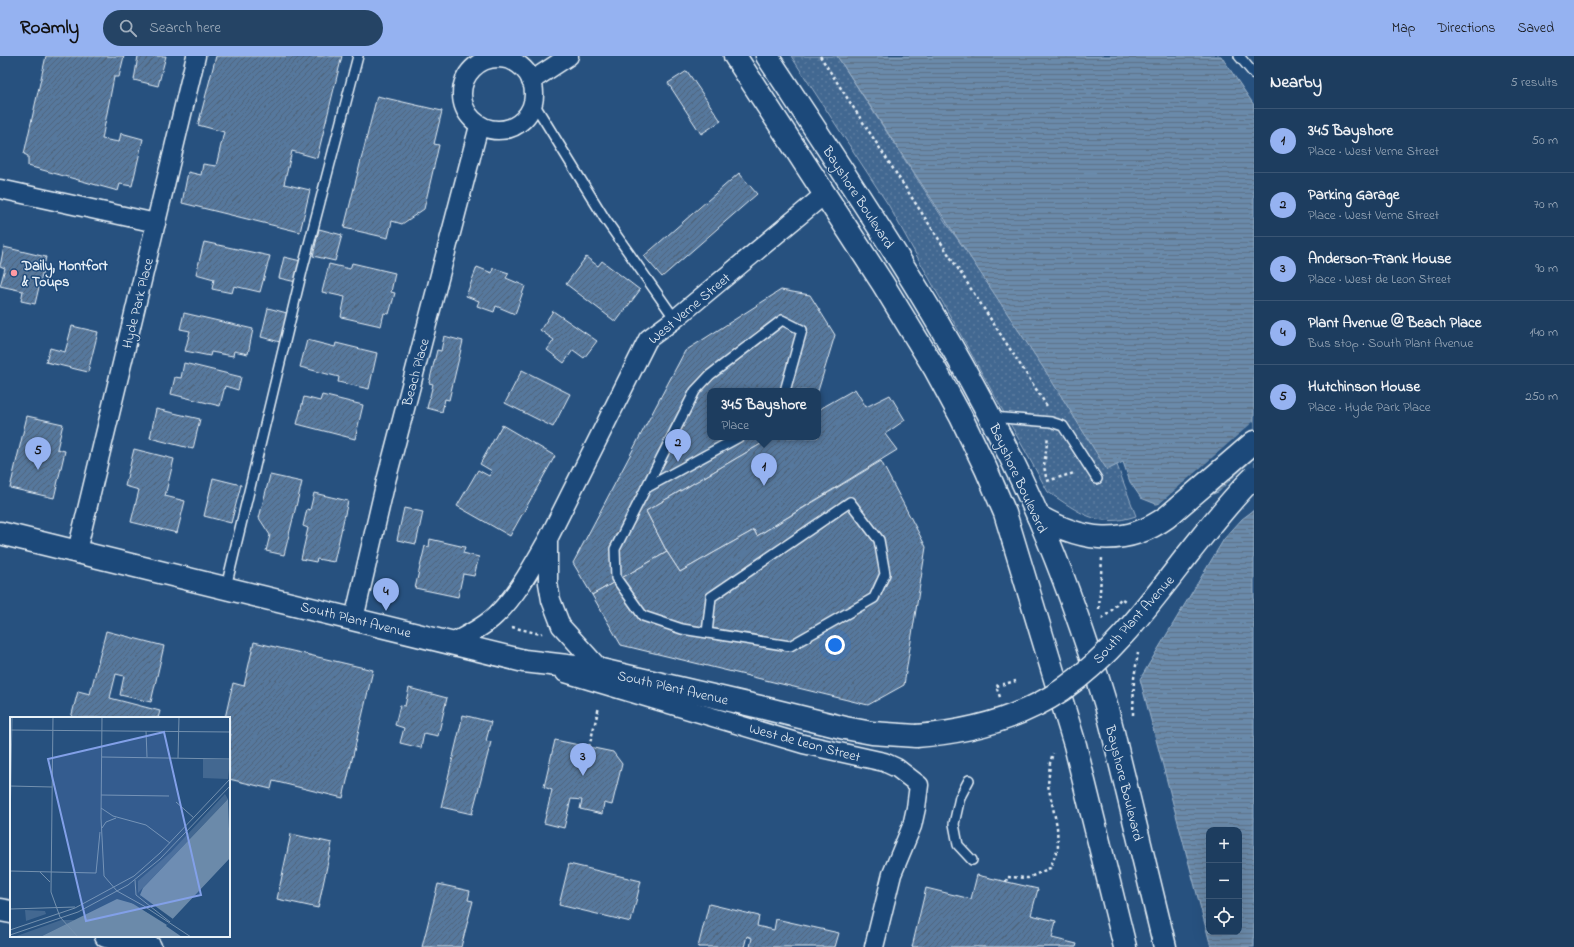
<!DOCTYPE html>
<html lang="en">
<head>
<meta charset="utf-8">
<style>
  :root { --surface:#1d3d5f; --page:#254465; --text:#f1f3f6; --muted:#a0aebd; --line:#3b5674; --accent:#95b2f1 }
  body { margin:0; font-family:"Indie Flower",sans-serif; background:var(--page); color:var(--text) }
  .controls { position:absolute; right:12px; bottom:12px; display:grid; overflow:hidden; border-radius:8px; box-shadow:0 4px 16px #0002 }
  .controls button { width:36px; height:36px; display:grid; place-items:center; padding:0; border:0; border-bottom:1px solid var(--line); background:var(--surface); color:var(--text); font:20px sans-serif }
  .you { position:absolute; left:835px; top:589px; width:14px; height:14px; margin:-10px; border:3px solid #fff; border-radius:50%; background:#1a73e8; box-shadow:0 0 0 6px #1a73e833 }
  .badge { display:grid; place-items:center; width:26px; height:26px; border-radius:50%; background:var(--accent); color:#111; font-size:13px; font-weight:700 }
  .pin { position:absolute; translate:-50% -33px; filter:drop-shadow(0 1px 2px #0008) }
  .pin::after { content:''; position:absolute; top:21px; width:14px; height:12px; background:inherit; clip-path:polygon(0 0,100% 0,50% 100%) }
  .popup { position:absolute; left:707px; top:332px; width:114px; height:52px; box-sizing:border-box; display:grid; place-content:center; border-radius:8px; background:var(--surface); filter:drop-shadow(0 1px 3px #0005); font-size:13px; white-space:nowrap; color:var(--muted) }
  .popup b { font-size:15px; color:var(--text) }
  .popup::after { content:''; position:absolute; left:50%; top:100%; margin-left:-8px; border:8px solid transparent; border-top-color:var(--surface) }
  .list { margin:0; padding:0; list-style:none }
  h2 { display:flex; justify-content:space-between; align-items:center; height:52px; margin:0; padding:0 16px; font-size:17px }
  h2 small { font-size:13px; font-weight:400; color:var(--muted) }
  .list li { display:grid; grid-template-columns:26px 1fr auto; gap:12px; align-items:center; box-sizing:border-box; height:64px; padding:0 16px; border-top:1px solid var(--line) }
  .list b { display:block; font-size:15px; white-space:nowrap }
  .list p { margin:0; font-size:13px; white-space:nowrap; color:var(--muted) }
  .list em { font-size:13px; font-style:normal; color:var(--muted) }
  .icon { flex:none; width:22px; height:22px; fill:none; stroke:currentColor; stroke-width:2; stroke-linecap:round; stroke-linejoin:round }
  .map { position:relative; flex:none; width:1254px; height:891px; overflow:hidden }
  header { display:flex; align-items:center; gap:24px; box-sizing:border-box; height:56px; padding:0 20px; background:var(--accent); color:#111 }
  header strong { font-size:19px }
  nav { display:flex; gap:22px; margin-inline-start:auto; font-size:14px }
  .search { width:280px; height:36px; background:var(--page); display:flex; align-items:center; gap:10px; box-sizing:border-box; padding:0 14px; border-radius:22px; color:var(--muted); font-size:15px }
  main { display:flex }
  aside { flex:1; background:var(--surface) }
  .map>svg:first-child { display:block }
</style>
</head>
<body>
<header>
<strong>Roamly</strong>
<div class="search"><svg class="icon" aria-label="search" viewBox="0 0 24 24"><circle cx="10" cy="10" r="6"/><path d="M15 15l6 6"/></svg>Search here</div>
<nav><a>Map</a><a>Directions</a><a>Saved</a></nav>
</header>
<main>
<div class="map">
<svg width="1254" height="891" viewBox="0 0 1254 891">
  <defs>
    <pattern id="grass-dots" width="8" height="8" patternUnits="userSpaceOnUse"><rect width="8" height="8" fill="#436891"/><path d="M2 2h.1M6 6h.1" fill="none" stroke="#5e7ea1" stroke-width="1.8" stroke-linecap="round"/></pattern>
    <pattern id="water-rules" width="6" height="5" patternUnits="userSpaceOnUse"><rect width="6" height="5" fill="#6b8aaa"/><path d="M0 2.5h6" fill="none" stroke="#5e7388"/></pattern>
    <pattern id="building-hatch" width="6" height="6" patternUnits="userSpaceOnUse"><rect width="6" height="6" fill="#57789d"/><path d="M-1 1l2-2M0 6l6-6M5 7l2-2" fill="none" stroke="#4f6278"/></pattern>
  </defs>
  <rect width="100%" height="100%" fill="#27517f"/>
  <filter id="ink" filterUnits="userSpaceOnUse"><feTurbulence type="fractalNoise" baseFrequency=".025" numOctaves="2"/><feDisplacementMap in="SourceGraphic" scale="8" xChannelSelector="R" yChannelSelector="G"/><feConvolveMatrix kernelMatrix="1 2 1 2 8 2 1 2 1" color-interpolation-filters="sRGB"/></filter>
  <g filter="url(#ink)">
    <path fill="url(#grass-dots)" stroke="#96acc4" d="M791 0H837L946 167 1114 401 1136 460C1097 473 1079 456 1048 436L889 150Z"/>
    <g fill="url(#water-rules)" stroke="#9db3c9" fill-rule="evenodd">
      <path d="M837 0H1221L1254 49V421L1201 443 1156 448 1141 442 1130 426 1123 406 1107 414 1048 319Z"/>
      <path d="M1254 454V891H1211L1140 623 1224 483 1242 463ZM1209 774H1239V876H1209Z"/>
    </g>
    <g fill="#27517f">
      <path d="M1254 365V399L1204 444 1158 449Z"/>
      <path d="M1254 403V423L1216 439 1233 422Z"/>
    </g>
    <g fill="url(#building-hatch)" stroke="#e8f1f8">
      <path d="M46 0H124L119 21H114L102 83 119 86 121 77 143 83 132 130 120 128 118 135 28 110V100L24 98Z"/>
      <path d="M138 0H166L158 30 134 24Z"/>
      <path d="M216 0H342L317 102 292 95 284 128 310 134 300 176 182 147 188 116 201 119 203 108 216 110 224 76 198 69Z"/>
      <path d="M687 15 721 65 701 78 668 27Z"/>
      <path d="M377 40 442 55 434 88 439 89 424 153 402 168 392 165 388 182 344 172Z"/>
      <path d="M739 117 757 138 662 221 644 200Z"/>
      <path d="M319 173 342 179 335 205 313 200Z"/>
      <path d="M204 186 270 200 260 236 234 230 232 237 212 233 214 223 196 218Z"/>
      <path d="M4 191 46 201 35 248 21 245 23 235 0 230 5 212 0 210Z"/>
      <path d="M284 201 301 205 296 226 279 222Z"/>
      <path d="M586 201 598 210 602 205 640 234 616 266 566 228Z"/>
      <path d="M352 207 395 217 391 236 395 237 389 258 384 257 381 270 341 261 345 241 322 236 329 208 350 213Z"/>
      <path d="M477 211 492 217 493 212 509 217 506 222 525 230 515 258 496 250 494 256 477 250 479 245 466 240Z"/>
      <path d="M781 234 810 239 835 279 818 335H710V381H773L646 455 667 496 592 539 573 507 685 295Z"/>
      <path d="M268 252 287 257 280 286 261 281Z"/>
      <path d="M553 255 597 285 584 302 573 294 564 307 547 294 554 284 540 274Z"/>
      <path d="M184 257 253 273 248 298 234 295 233 300 211 296 210 300 185 295 190 275 180 273Z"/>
      <path d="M72 270 98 276 88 316 46 306 50 292 65 296Z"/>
      <path d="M444 280 463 285 449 344 445 343 442 356 427 352 433 328 429 327 437 294 441 295Z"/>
      <path d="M307 284 335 291 336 287 377 297 369 333 338 326 339 321 300 311Z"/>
      <path d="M184 307 241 321 238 334 225 330 220 350 171 338 175 321 181 322Z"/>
      <path d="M522 314 570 338 553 371 505 347Z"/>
      <path d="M855 333 866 351 890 339 905 364 885 378 897 394 757 480 754 474 680 516 667 496 646 455 773 381H818V354Z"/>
      <path d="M322 339 363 349 355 383 297 368 304 341 320 345Z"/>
      <path d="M156 353 200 363 193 393 150 382Z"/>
      <path d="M27 360 63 368 57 393 65 395 54 442 10 432Z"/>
      <path d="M502 369 555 400 510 480 457 450 478 414 489 420 492 415 480 408Z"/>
      <path d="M134 393 174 403 165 440 185 445 177 477 131 466 139 434 125 430Z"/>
      <path d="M881 405 926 491 904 629 868 649 621 589 592 539 667 496 680 516 754 474 757 480Z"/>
      <path d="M270 419 302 426 284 499 266 495 270 479 259 462Z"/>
      <path d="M213 422 241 429 231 467 204 460Z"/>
      <path d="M314 437 348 445 334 506 317 503 316 506 301 503 308 472 303 470 307 453 310 454Z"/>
      <path d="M404 452 423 456 416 488 397 484Z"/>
      <path d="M430 483 465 491 463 497 479 501 474 520 463 518 458 541 415 532 425 490 429 491Z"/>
      <path d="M106 575 164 590 151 646 120 639 124 620 116 618 110 642 160 655 158 662H71L78 635 90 638Z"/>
      <path d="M254 586 373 614 343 742 273 725 271 733 229 723V687L231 678H229V662H225L233 627 244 630Z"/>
      <path d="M409 632 447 642 438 680 424 677 421 692 400 687 404 672 395 669 400 649 405 650Z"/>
      <path d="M463 659 491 666 486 685 491 686 472 758 441 751Z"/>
      <path d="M555 684 613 696 622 708 612 749 604 747 602 758 580 753 582 744 571 743 564 772 544 767 552 734 544 731Z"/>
      <path d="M291 778 332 787 318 852 277 843Z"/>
      <path d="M569 808 641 825 631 866 559 849Z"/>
      <path d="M977 819 1038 833 1031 859 1056 865 1052 882 1077 888 1076 891H912L926 832 971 843Z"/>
      <path d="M438 828 470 835 468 844 473 845 461 891H422Z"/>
      <path d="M709 848 759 860 757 870 774 874 776 863 839 877 835 891H750L752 882 747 880 744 891H698Z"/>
    </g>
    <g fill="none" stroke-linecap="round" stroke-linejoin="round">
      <g stroke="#e8f1f8" stroke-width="12">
        <g id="service">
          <path d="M496 0 498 3"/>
          <path d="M1239 0 1254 18"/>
          <path d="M532 48 538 54 605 163 675 263"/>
          <path d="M992 361 1051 366 1063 370 1097 423"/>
          <path d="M646 432 739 381"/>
          <path d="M226 531 302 215 358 0"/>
          <path d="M707 577 711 541 850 446 879 484 885 518 874 542 790 590 682 573 643 560 616 522 615 493 695 335 710 319 782 264 802 274 785 335"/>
          <path d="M969 724 960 741 954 768 958 789 972 804"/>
        </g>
      </g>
      <g stroke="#e8f1f8" stroke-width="21">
        <g id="minor">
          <circle cx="498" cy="38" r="36"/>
          <path d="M531 25 569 0"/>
          <path d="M0 133 156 167"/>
          <path d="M548 486V527L551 544 561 570 601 614"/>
          <path d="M77 495 196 0"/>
          <path d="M354 563 386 425 479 70"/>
          <path d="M452 587C467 579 484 571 496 559 518 538 533 509 548 483L648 283 675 263 825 138"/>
          <path d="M565 617 803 688 884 706 897 712 919 729 916 752 912 770 892 818 874 891"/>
        </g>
      </g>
      <g stroke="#e8f1f8" stroke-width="25">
        <g id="tertiary">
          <path d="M1038 460C1081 485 1124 492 1167 461L1254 386"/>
          <path d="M0 477 524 605 601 614 760 651 845 672 872 677 916 680"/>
          <path d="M0 854 11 856"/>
          <path d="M106 880 150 891"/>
        </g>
      </g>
      <g stroke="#e8f1f8" stroke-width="25">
        <g id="secondary">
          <path d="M735 0 883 228 935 313 961 361 986 413 1005 457 1075 689 1125 891"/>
          <path d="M767 0C865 149 966 296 1038 460 1064 520 1086 583 1105 646 1112 670 1117 694 1123 718 1137 775 1151 833 1165 891"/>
        </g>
      </g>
      <g stroke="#e8f1f8" stroke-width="2.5" stroke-dasharray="3 3" stroke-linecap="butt">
        <path d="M820 0 1047 350"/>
        <path d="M1046 421 1044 410 1048 380"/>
        <path d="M1047 425 1074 417"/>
        <path d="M1099 553 1102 502"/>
        <path d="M1102 563 1113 553 1121 542 1125 545"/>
        <path d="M512 571 540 578 542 577"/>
        <path d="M1000 641 996 630 1016 625"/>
        <path d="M1133 659 1134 622 1138 597"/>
        <path d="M589 691 599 651"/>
        <path d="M1006 826 1007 821 1028 822 1050 812 1058 792 1057 770 1048 729 1050 707 1053 697"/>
      </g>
      <use href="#service" stroke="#1f4a7a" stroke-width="9"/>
      <use href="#minor" stroke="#1f4a7a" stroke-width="18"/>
      <use href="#tertiary" stroke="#1f4a7a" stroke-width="22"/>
      <use href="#secondary" stroke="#1f4a7a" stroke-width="22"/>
      <g stroke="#e8f1f8" stroke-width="25" stroke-linecap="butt">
        <path id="tertiary-bridge" d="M916 680C967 676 1019 663 1062 634 1113 599 1151 546 1189 497 1210 471 1230 444 1254 421"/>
      </g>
      <use href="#tertiary-bridge" stroke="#1f4a7a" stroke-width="22"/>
    </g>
  </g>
  <circle fill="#ff9aa2" stroke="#1f4a7a" stroke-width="1.5" cx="14" cy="217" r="4"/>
  <g text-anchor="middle" stroke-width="3" stroke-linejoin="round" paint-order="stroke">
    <g font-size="14" fill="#e8f1f8" stroke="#1f4a7a">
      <text transform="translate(859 141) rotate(57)" y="5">Bayshore Boulevard</text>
      <text transform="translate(137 247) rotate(-76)" y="5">Hyde Park Place</text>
      <text transform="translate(689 252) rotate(-40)" y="5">West Verne Street</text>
      <text transform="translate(415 316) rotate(-75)" y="5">Beach Place</text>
      <text transform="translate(1019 422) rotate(65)" y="5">Bayshore Boulevard</text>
      <text transform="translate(356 563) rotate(14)" y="5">South Plant Avenue</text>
      <text transform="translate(1133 563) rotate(-48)" y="5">South Plant Avenue</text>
      <text transform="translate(673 631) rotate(13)" y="5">South Plant Avenue</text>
      <text transform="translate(805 686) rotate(15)" y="5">West de Leon Street</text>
      <text transform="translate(1125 727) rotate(76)" y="5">Bayshore Boulevard</text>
    </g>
    <g font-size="14" font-weight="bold" fill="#e8f1f8" stroke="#1f4a7a" text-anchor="start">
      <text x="22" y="214">Daily, Montfort<tspan x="22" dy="16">&amp; Toups</tspan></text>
    </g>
  </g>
  <g transform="translate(10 661)">
    <rect width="220" height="220" fill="#27517f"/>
    <path d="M193 42 220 43 218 62 193 61ZM215 77 218 82 128 176V164L161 135ZM15 193 35 194 36 197 16 204ZM51 203H65L30 220H4Z" fill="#436891"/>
    <path d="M218 82 220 141 156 209 172 220H30L107 182 128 188 138 196 130 178 133 171Z" fill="#6b8aaa"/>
    <path d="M130 178 163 202 157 208 117 183 134 190Z" fill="#27517f"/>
    <path fill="none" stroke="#7491af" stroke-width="1" d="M43 0 41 175 50 200 68 220M92 0 91 101 94 159 107 174 134 189 181 220M0 13 220 15M136 14 137 40M92 40 220 42M168 41 169 0M0 69 42 70M91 78 159 79M166 85 184 101M91 91 103 99 136 108 160 126M0 111 2 0M92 111 96 105 106 101M0 154 86 156 90 115M30 155 40 165M125 163 126 178 160 205M0 192 65 190M0 213 65 191 124 159 150 136 220 62M0 218 68 195 118 168 150 142 220 69"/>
    <path fill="#82a0e8" fill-opacity="0.15" stroke="#82a0e8" stroke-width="2" d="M154 15 191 178 76 204 38 42Z"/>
    <rect width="220" height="220" fill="none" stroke="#e8f1f8" stroke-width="2"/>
  </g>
</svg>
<div class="controls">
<button>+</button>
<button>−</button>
<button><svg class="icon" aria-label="locate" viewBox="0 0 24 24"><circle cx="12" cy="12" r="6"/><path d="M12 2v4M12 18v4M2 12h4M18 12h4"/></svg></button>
</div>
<div class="you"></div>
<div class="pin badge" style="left:764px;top:430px">1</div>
<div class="popup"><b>345 Bayshore</b>Place</div>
<div class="pin badge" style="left:678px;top:406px">2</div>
<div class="pin badge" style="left:583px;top:720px">3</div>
<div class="pin badge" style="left:386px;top:555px">4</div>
<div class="pin badge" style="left:38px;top:414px">5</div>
</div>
<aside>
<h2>Nearby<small>5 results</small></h2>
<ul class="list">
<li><span class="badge">1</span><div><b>345 Bayshore</b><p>Place · West Verne Street</p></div><em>50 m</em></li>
<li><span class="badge">2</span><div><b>Parking Garage</b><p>Place · West Verne Street</p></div><em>70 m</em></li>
<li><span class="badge">3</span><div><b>Anderson-Frank House</b><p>Place · West de Leon Street</p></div><em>90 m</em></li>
<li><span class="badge">4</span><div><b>Plant Avenue @ Beach Place</b><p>Bus stop · South Plant Avenue</p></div><em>140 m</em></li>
<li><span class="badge">5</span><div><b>Hutchinson House</b><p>Place · Hyde Park Place</p></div><em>250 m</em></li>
</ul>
</aside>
</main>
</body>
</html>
